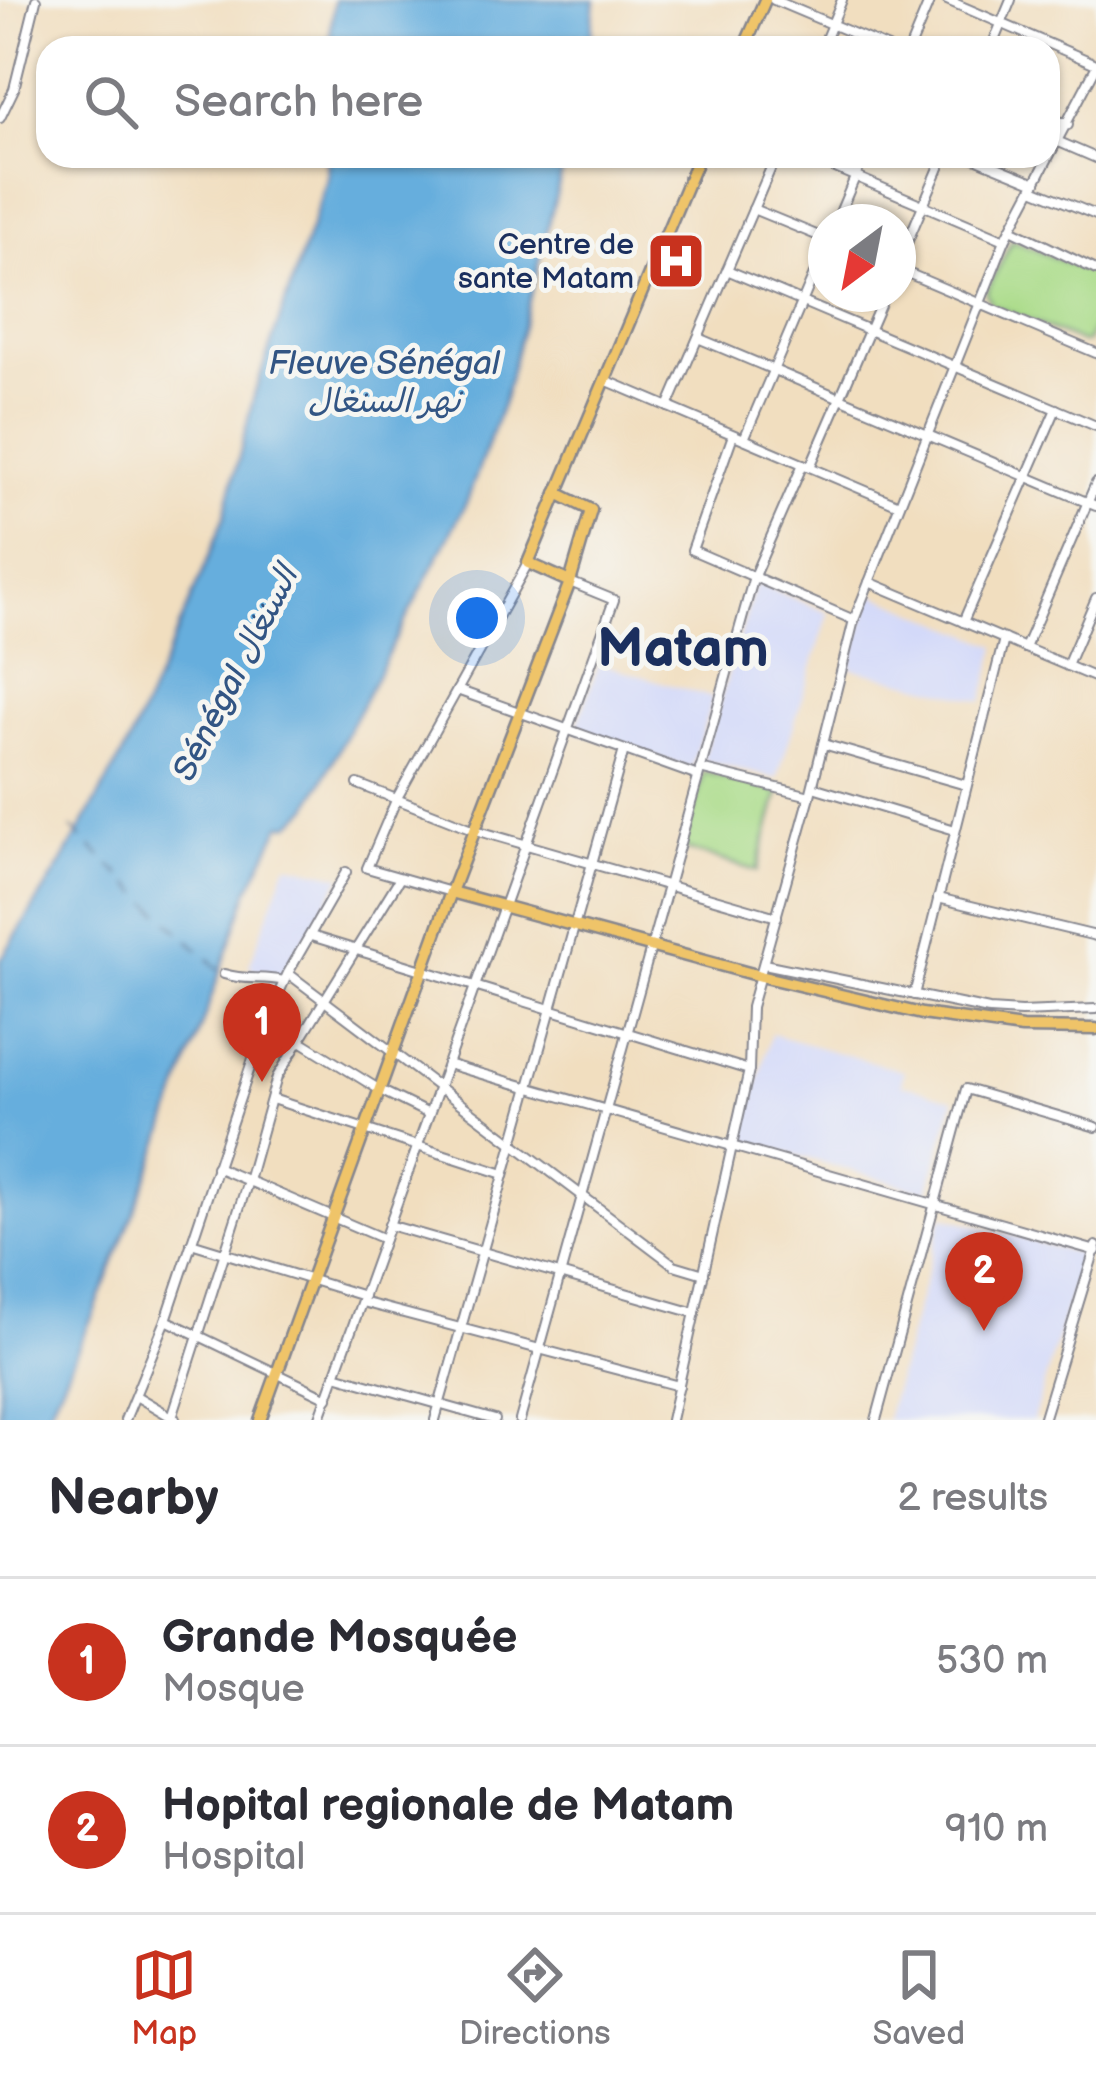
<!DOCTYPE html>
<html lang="en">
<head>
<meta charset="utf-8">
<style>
  :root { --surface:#fff; --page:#f2f2f3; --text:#2b2b33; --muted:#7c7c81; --line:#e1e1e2; --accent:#c8321e }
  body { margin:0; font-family:"Balsamiq Sans","Playpen Sans Arabic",sans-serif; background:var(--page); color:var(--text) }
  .compass { position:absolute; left:808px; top:204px; width:108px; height:108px; border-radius:50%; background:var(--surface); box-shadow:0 3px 9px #0004; rotate:212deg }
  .you { position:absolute; left:477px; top:618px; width:42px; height:42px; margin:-30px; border:9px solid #fff; border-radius:50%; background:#1a73e8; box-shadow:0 0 0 18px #1a73e833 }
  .badge { display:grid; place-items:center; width:78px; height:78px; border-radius:50%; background:var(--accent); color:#fff; font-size:39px; font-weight:700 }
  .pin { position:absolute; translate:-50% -99px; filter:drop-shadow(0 3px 6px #0008) }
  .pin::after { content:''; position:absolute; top:63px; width:42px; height:36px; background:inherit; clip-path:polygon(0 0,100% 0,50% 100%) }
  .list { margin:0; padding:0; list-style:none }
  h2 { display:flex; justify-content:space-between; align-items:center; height:156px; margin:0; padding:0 48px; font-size:51px }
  h2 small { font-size:39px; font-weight:400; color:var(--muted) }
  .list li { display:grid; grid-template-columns:78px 1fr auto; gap:36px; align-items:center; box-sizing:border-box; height:168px; padding:0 48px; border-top:3px solid var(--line) }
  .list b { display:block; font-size:45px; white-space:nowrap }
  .list p { margin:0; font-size:39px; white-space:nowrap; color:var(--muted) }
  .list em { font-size:39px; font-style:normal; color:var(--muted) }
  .icon { flex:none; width:66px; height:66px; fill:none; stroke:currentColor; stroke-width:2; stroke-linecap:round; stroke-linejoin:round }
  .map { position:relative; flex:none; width:1096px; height:1420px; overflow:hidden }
  .search { position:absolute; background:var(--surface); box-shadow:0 3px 9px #0004; left:36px; right:36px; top:36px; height:132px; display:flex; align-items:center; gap:30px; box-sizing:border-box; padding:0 42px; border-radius:36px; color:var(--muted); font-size:45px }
  .sheet { height:492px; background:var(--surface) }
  nav { display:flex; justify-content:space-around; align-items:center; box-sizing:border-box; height:168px; border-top:3px solid var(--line); background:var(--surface); font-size:33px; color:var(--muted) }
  nav a { display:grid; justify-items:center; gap:6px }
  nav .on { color:var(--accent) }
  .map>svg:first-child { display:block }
</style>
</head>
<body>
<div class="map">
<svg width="1096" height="1420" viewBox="0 0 1096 1420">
  <rect width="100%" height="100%" fill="#f6f6f2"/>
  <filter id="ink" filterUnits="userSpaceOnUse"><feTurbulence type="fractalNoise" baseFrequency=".00833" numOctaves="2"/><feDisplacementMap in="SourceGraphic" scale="24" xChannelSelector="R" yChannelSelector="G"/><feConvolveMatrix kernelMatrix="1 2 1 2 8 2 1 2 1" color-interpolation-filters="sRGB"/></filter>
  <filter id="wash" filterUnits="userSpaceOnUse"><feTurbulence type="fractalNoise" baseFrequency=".004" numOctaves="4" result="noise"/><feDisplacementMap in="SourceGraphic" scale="48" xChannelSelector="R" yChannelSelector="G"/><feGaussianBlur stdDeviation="2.7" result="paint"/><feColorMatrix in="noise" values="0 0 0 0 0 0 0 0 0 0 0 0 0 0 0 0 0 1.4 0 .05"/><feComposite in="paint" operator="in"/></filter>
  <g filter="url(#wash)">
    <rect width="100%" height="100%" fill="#f1debf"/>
    <g fill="#d3d9f9">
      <path d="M756 583 829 613 777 779 702 760Z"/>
      <path d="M871 593 997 646 983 701 850 668Z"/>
      <path d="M599 663 713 698 691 769 575 731Z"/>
      <path d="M287 864 342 876 278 988 249 966Z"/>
      <path d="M771 1034 904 1071 901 1084 954 1099 928 1192 742 1140Z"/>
      <path d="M942 1216 1083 1255 1033 1420H886Z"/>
    </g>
    <g fill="#abdc8a" stroke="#638674" stroke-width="3">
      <path d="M1012 240 1096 275V322L1087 342 1082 343 992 305 986 293Z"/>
      <path d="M704 772 779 792 757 871 683 848Z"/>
    </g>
    <g fill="#66aedd" stroke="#406e9e" stroke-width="3">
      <path d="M334 0H595L590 48H329Z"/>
      <path d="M327 156H566L503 402 467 501 309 807 291 824 281 825 249 889 157 1153 93 1315 45 1420H0V961L61 864 129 743 202 574 224 518 255 392 328 177Z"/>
    </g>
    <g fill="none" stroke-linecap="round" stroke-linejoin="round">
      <path stroke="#325584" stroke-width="3" stroke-dasharray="15 12" stroke-linecap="butt" d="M71 828 222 972"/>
    </g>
  </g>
  <g filter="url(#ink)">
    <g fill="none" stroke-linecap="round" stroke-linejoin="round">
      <g stroke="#86868e" stroke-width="12">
        <g id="minor">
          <path d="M774 0 888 48"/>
          <path d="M947 0 1096 64"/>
          <path d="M822 48 842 0"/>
          <path d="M910 48 930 0"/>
          <path d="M991 48 1011 0"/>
          <path d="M1048 116 1068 125"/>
          <path d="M0 118 14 89 36 0"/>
          <path d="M1059 142 1096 158"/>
          <path d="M807 156 1005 240"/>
          <path d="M970 156 1036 183"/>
          <path d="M1033 189 1096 215"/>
          <path d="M753 209 826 239"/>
          <path d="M836 222 864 156"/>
          <path d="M1011 229 1096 270"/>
          <path d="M898 264 944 156"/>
          <path d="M898 269 1096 353"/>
          <path d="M727 270 1096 426"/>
          <path d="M698 338 1096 506"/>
          <path d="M605 380 899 505"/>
          <path d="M668 407 776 156"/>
          <path d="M733 435 692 550 854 620"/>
          <path d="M744 439 826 246"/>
          <path d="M810 467 885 294"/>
          <path d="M869 582 1096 678"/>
          <path d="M963 622 1056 409"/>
          <path d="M1025 648 1096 483"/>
          <path d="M1067 666 1096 598"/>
          <path d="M457 690 698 776"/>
          <path d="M823 744 966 785"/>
          <path d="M700 769 810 796"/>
          <path d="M358 784 475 830 777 917"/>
          <path d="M813 787 955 830"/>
          <path d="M451 892 367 868 397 798 528 563"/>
          <path d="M938 898 1096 936"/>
          <path d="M311 936 749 1070"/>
          <path d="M764 964 989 1010 1021 1012 1096 1009"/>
          <path d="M224 974C245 981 262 976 284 981"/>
          <path d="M289 974 674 1265 704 1274"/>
          <path d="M914 995 1004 639"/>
          <path d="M299 1040 380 1090 429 1114"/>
          <path d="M447 1064 1096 1251"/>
          <path d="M272 1099 504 1174"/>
          <path d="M216 1167 384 1239"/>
          <path d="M389 1225 695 1313"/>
          <path d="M191 1243 364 1296"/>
          <path d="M362 1302 679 1386"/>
          <path d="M166 1320 328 1398"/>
          <path d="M335 1375 495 1420"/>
          <path d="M136 1396 175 1419"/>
          <path d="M172 1417 248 1181 277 1077 400 878"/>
          <path d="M125 1420 166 1320 265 1023 288 973 346 872"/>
          <path d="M319 1420 614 600 570 582"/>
          <path d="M435 1420 624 750"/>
          <path d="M520 1420 754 576 803 464"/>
          <path d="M671 1420 749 1070 751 1007 810 796 854 620 1005 240 1096 67"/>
          <path d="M876 1420 966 1089 1096 1127"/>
          <path d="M1043 1420 1096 1246"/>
        </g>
      </g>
      <g stroke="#86868e" stroke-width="15">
        <g id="major">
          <path d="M744 48 765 0"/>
          <path d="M557 493 591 510 570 582"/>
          <path d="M451 892 760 976 922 1014 1022 1028 1096 1029"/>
          <path d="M260 1420 451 892 570 582 528 563 699 156"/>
        </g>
      </g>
      <use href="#minor" stroke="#fff" stroke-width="8"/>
      <use href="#major" stroke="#efc469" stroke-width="10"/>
    </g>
  </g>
  <defs>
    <g id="hospital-square" transform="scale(3)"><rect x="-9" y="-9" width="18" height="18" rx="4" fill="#c8321e" stroke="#f6f6f2"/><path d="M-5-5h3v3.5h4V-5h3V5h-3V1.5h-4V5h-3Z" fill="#fff"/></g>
  </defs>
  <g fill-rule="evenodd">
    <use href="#hospital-square" x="676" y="261"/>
  </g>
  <g text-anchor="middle" stroke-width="10" stroke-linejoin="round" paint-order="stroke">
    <g font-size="30" fill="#1b2f5e" stroke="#f6f6f2" text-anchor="end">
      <text x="634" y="254">Centre de<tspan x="634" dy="34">sante Matam</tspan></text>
    </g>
    <g font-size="33" font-style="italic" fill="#325584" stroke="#f6f6f2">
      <text x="384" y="374">Fleuve Sénégal<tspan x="384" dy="38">نهر السنغال</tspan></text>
      <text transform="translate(234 673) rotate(-63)" y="12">Sénégal السنغال</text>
    </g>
    <g font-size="54" font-weight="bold" fill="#1b2f5e" stroke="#f6f6f2">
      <text x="683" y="666">Matam</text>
    </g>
  </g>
</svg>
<svg class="compass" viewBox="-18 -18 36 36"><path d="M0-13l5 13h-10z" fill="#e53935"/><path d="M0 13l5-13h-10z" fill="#7c7c81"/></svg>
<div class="you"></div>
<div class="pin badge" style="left:262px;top:1082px">1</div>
<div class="pin badge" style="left:984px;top:1331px">2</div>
<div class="search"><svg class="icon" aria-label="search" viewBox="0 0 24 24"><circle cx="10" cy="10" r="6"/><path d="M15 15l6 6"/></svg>Search here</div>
</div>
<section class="sheet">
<h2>Nearby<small>2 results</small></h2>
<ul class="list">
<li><span class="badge">1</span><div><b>Grande Mosquée</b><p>Mosque</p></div><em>530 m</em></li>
<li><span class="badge">2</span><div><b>Hopital regionale de Matam</b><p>Hospital</p></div><em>910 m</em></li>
</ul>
</section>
<nav>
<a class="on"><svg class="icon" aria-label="map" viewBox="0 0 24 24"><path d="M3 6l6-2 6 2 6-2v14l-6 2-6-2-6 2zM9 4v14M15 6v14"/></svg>Map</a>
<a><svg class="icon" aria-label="directions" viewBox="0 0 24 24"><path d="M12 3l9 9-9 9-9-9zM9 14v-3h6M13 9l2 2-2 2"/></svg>Directions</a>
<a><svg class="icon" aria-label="saved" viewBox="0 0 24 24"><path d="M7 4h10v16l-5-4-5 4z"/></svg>Saved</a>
</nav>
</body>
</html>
